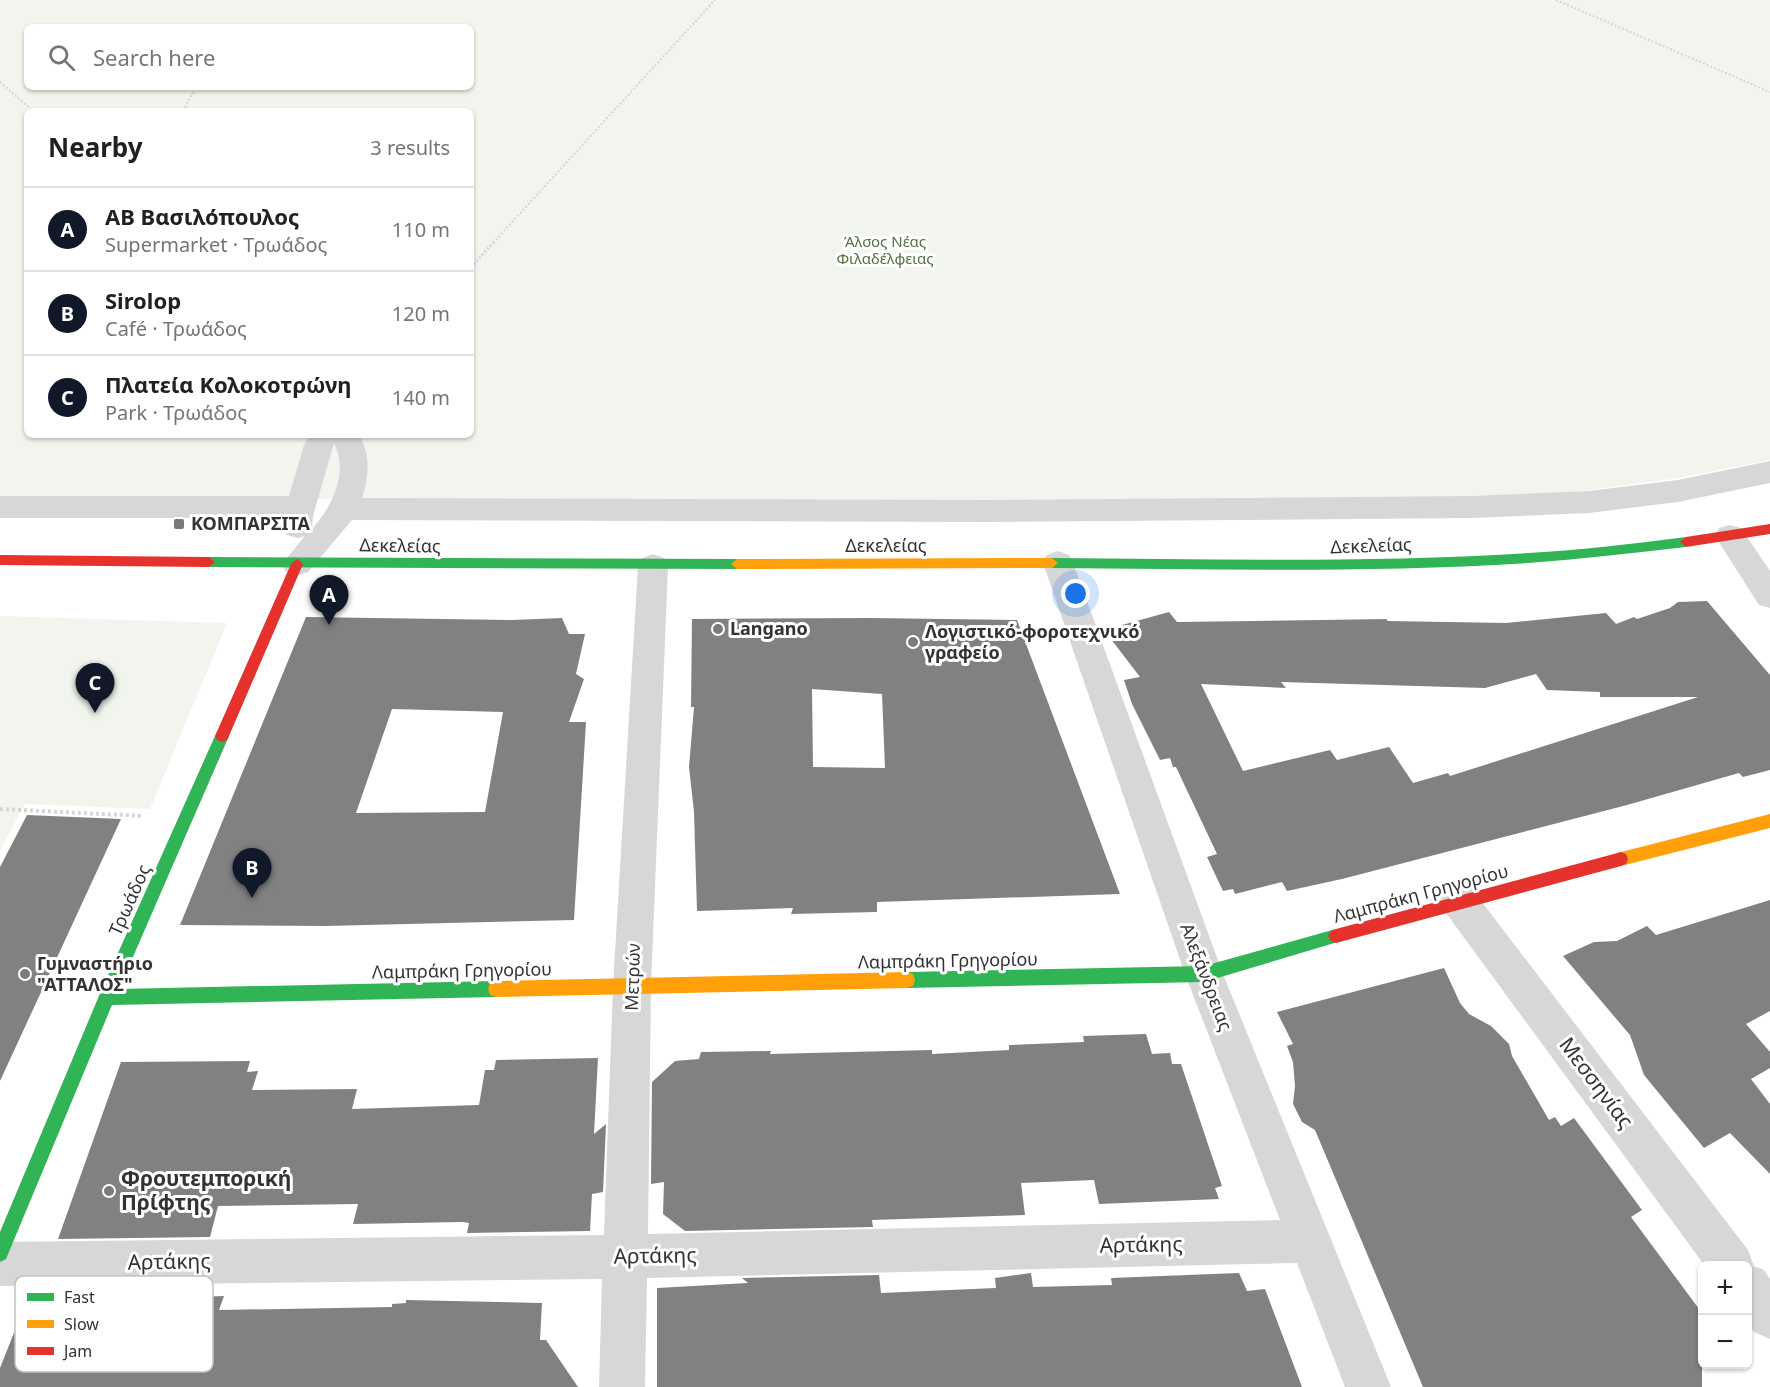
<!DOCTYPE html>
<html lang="en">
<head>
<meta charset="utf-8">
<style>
  :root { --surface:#fff; --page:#f2f2f2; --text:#202124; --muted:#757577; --line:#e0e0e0; --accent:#111827 }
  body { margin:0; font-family:"Noto Sans",sans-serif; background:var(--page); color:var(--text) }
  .controls { position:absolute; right:18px; bottom:18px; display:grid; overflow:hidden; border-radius:9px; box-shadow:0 2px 4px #0004 }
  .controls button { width:54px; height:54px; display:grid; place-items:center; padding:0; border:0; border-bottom:2px solid var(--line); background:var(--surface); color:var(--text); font:30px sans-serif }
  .you { position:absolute; left:1076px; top:594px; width:21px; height:21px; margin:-15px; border:4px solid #fff; border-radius:50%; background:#1a73e8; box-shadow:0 0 0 9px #1a73e833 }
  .badge { display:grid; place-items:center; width:39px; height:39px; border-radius:50%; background:var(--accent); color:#fff; font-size:20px; font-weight:700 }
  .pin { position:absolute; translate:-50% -50px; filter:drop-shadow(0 2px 3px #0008) }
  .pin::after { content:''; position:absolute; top:32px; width:21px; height:18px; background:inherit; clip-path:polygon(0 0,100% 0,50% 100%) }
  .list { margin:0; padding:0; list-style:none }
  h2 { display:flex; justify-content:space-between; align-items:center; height:78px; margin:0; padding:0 24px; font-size:26px }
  h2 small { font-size:20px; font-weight:400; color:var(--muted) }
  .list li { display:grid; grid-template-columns:39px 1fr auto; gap:18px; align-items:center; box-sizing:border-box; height:84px; padding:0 24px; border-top:2px solid var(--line) }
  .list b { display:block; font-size:22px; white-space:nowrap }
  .list p { margin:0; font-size:20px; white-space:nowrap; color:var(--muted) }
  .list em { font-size:20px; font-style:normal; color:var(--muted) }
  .icon { flex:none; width:33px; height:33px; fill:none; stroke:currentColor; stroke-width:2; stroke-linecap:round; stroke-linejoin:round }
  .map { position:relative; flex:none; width:1770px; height:1387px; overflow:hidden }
  .search { position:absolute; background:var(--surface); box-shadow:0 2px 4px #0004; left:24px; top:24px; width:450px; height:66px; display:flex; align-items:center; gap:15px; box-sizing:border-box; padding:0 21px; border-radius:9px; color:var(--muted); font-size:22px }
  .panel { position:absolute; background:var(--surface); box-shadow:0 2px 4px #0004; left:24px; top:108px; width:450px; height:330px; border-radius:9px }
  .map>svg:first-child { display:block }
</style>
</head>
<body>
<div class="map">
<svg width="1770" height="1387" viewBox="0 0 1770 1387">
  <rect width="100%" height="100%" fill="#fff"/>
  <g fill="#f1f5ed" fill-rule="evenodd">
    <path d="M0 0H1770V460L1672 479 1567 493 1305 501 0 498ZM27 27H471V87H27ZM27 111H471V435H27Z"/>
    <path d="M0 616 227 623 150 809 25 804 0 850Z"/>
  </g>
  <g fill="#818181" fill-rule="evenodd">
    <path d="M1707 601 1770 675V770L1743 777 1739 773 1627 805 1342 879 1287 891 1282 882 1235 894 1233 889 1223 891 1207 857 1217 854 1176 767H1173L1170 758 1160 760 1132 704 1124 680 1140 677 1104 630 1169 612 1177 622 1386 619 1388 621 1506 623 1606 613 1616 624 1634 617 1637 619 1670 608 1678 602ZM1536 674 1547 690 1600 692V697H1698L1450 776 1448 773 1413 783 1389 747 1337 760 1330 750 1243 771 1201 684 1286 688 1281 682 1485 688Z"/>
    <path d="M306 617 512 620 562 618 569 634H585L576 674 584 679 569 722H586L574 920 325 926 180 925ZM392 709 503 712 485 812 356 813Z"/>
    <path d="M871 618 1017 620 1120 894 877 902V912L791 914 793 908 697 911 694 812 689 767 694 707H691L692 619ZM812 689 882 694 885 768 813 767Z"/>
    <path d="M27 815 121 819 0 1081V867Z"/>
    <path d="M1770 900V1011L1746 1024 1770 1052V1068L1751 1079 1770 1104V1174L1730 1133 1704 1148 1644 1075 1630 1035 1563 956 1594 942 1617 941 1647 926 1656 935Z"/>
    <path d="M1444 968 1460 1003 1469 1014 1491 1026 1509 1044 1512 1056 1549 1120 1555 1117 1561 1126 1574 1118 1642 1210 1631 1217 1702 1313V1387H1423L1315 1130 1302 1122 1293 1104 1295 1086 1293 1062 1287 1046 1293 1044 1277 1012Z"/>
    <path d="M1146 1034 1152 1054 1170 1053 1172 1064H1181L1222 1186 1215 1188 1219 1199 1099 1204 1094 1180 1021 1183 1025 1215 872 1220 873 1227 685 1231 663 1214 664 1182 651 1184 652 1082 675 1061 699 1059 701 1052 771 1051 770 1054 932 1050V1054L1009 1050V1045L1084 1042 1083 1036Z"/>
    <path d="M598 1058 594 1134 606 1124 603 1192 592 1194 590 1231 467 1233 469 1223 463 1222 353 1224 358 1204 218 1206 210 1237 58 1239 121 1062 250 1061 247 1072 258 1071 252 1090 357 1089 352 1109 479 1105 485 1070H494L496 1060Z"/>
    <path d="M1031 1273 1033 1287 1112 1285 1111 1278 1239 1273 1247 1291 1265 1289 1302 1387H657V1288L748 1283 742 1278 879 1275 881 1293 996 1288 995 1278Z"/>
    <path d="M198 1286 195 1297 224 1296 219 1310 392 1307V1304L406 1303V1300L542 1303 540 1340H546L578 1387H0V1368L27 1300 36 1299 40 1288Z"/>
  </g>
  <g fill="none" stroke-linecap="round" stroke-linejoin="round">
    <g stroke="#d6d6d6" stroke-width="2" stroke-dasharray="2 2" stroke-linecap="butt">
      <path d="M1556 0 1770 92"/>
      <path d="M0 82 33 111"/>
      <path d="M183 111 196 87"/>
      <path d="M493 243 715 0"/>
    </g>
    <path stroke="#d6d6d6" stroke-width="3" stroke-dasharray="2 2" stroke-linecap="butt" d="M471 267 494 242"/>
    <path stroke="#d6d6d6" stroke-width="4" stroke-dasharray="3 3" stroke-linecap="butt" d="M0 809 143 816"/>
    <g fill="#d7d7d7" fill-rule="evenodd">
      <path d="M310 435H359C371 455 369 476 362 498L985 500 1472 496 1589 491 1678 480 1770 461V483L1678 502 1589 513 1472 518 985 522 352 520 308 572 297 576 286 572 282 564 305 536 298 538 287 535 283 527V518H0V496H289L304 445ZM334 443C349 473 332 507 312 529L313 516Z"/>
      <path d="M1730 525 1741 528 1770 571V608L1759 605 1715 536 1719 528Z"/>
      <path d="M1058 551 1069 555 1073 563 1223 974 1391 1387H1345L1297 1263 647 1278 645 1387H599L602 1279 0 1286V1242L604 1235 613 986 638 566 642 558 653 554 664 558 668 566 651 986 648 1234 1280 1220 1185 974 1043 563 1047 555Z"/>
      <path d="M1459 883 1472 889 1748 1250 1754 1266 1764 1270 1770 1279V1339L1754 1332 1748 1323V1266H1705L1446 913 1440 901 1446 889Z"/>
    </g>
    <g fill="#30b455" fill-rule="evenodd">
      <path d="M1686 537 1692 542 1686 547C1633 553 1581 559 1528 563 1370 573 1211 569 1052 568L1046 563 1052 558C1211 559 1370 563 1528 553 1581 550 1633 544 1686 537Z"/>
      <path d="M209 557 737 559 743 564 737 569 209 567 203 562Z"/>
      <path d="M222 730 227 732 229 736 119 989 496 981 502 983 504 989 502 995 496 997 112 1005 6 1259 0 1262V1232L101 991 215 736 217 732Z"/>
      <path d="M1336 929 1341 931 1344 936 1341 941 1204 982 907 988 901 986 899 980 901 974 907 972 1204 966Z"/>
    </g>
    <g fill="#ff9f0a" fill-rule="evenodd">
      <path d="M1052 558 1058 563 1052 568 737 569 731 564 737 559Z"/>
      <path d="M1770 814V828L1621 866 1616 864 1614 859 1616 854 1621 852Z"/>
      <path d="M907 972 913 974 915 980 913 986 907 988 496 997 490 995 488 989 490 983 496 981Z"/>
    </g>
    <g fill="#e5322d" fill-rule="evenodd">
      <path d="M1770 524V534L1686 547 1680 542 1686 537Z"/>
      <path d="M0 555 209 557 215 562 209 567 0 565Z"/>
      <path d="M297 559 303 564 229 736 227 740 222 742 217 740 215 736 291 564Z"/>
      <path d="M1621 852 1626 854 1628 859 1626 864 1621 866 1336 943 1331 941 1328 936 1331 931 1336 929Z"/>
    </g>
  </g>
  <g fill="#7a7a7a" stroke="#fff" stroke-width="2">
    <rect x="173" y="518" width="12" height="12" rx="3"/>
    <circle cx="718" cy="629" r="6"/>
    <circle cx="913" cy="642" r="6"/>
    <circle cx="25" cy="974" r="6"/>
    <circle cx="109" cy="1191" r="6"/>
  </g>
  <g text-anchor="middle" stroke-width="6" stroke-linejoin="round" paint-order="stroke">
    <g font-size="15" fill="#56703f" stroke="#fff">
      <text x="885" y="247">Άλσος Νέας<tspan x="885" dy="17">Φιλαδέλφειας</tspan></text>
    </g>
    <g font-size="18" font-weight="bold" fill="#333" stroke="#fff" text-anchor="start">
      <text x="191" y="530">ΚΟΜΠΑΡΣΙΤΑ</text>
      <text x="730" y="635">Langano</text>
      <text x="925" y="638">Λογιστικό-φοροτεχνικό<tspan x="925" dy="21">γραφείο</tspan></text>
      <text x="37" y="970">Γυμναστήριο<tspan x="37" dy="21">"ΑΤΤΑΛΟΣ"</tspan></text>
    </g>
    <g font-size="18" fill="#333" stroke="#fff">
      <text transform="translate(400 546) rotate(1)" y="6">Δεκελείας</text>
      <text x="886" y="552">Δεκελείας</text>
      <text transform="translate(1371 546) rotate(-2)" y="6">Δεκελείας</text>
      <text transform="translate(1421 894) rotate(-15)" y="6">Λαμπράκη Γρηγορίου</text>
      <text transform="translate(130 900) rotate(-66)" y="6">Τρωάδος</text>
      <text transform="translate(948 961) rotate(-1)" y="6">Λαμπράκη Γρηγορίου</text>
      <text transform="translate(462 971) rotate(-1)" y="6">Λαμπράκη Γρηγορίου</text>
      <text transform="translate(633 977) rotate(-88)" y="6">Μετρών</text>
      <text transform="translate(1206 977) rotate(69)" y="6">Αλεξάνδρειας</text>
    </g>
    <g font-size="21" fill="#333" stroke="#fff">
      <text transform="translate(1596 1083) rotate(53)" y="7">Μεσσηνίας</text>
      <text transform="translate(1141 1245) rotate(-1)" y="7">Αρτάκης</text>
      <text transform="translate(655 1256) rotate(-1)" y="7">Αρτάκης</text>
      <text transform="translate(169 1262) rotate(-1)" y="7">Αρτάκης</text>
    </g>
    <g font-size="21" font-weight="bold" fill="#333" stroke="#fff" text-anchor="start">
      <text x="121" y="1186">Φρουτεμπορική<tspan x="121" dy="24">Πρίφτης</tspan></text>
    </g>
  </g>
  <rect x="15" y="1276" width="198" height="96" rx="9" fill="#fff" stroke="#c2c2c2" stroke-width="1.5"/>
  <rect x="27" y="1293" width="27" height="8" fill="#30b455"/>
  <rect x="27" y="1320" width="27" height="8" fill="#ff9f0a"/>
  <rect x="27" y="1347" width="27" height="8" fill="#e5322d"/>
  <g font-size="16" fill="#333">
    <text x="64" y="1303">Fast</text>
    <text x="64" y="1330">Slow</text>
    <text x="64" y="1357">Jam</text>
  </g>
</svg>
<div class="controls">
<button>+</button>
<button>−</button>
</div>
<div class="you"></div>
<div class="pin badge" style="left:329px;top:625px">A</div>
<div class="pin badge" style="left:252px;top:898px">B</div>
<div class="pin badge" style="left:95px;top:713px">C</div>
<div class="search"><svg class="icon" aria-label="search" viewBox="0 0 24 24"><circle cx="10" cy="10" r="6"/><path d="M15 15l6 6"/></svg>Search here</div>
<section class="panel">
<h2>Nearby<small>3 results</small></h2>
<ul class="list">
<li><span class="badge">A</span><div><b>ΑΒ Βασιλόπουλος</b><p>Supermarket · Τρωάδος</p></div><em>110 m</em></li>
<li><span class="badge">B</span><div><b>Sirolop</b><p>Café · Τρωάδος</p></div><em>120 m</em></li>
<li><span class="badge">C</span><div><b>Πλατεία Κολοκοτρώνη</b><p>Park · Τρωάδος</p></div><em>140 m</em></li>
</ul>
</section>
</div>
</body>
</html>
